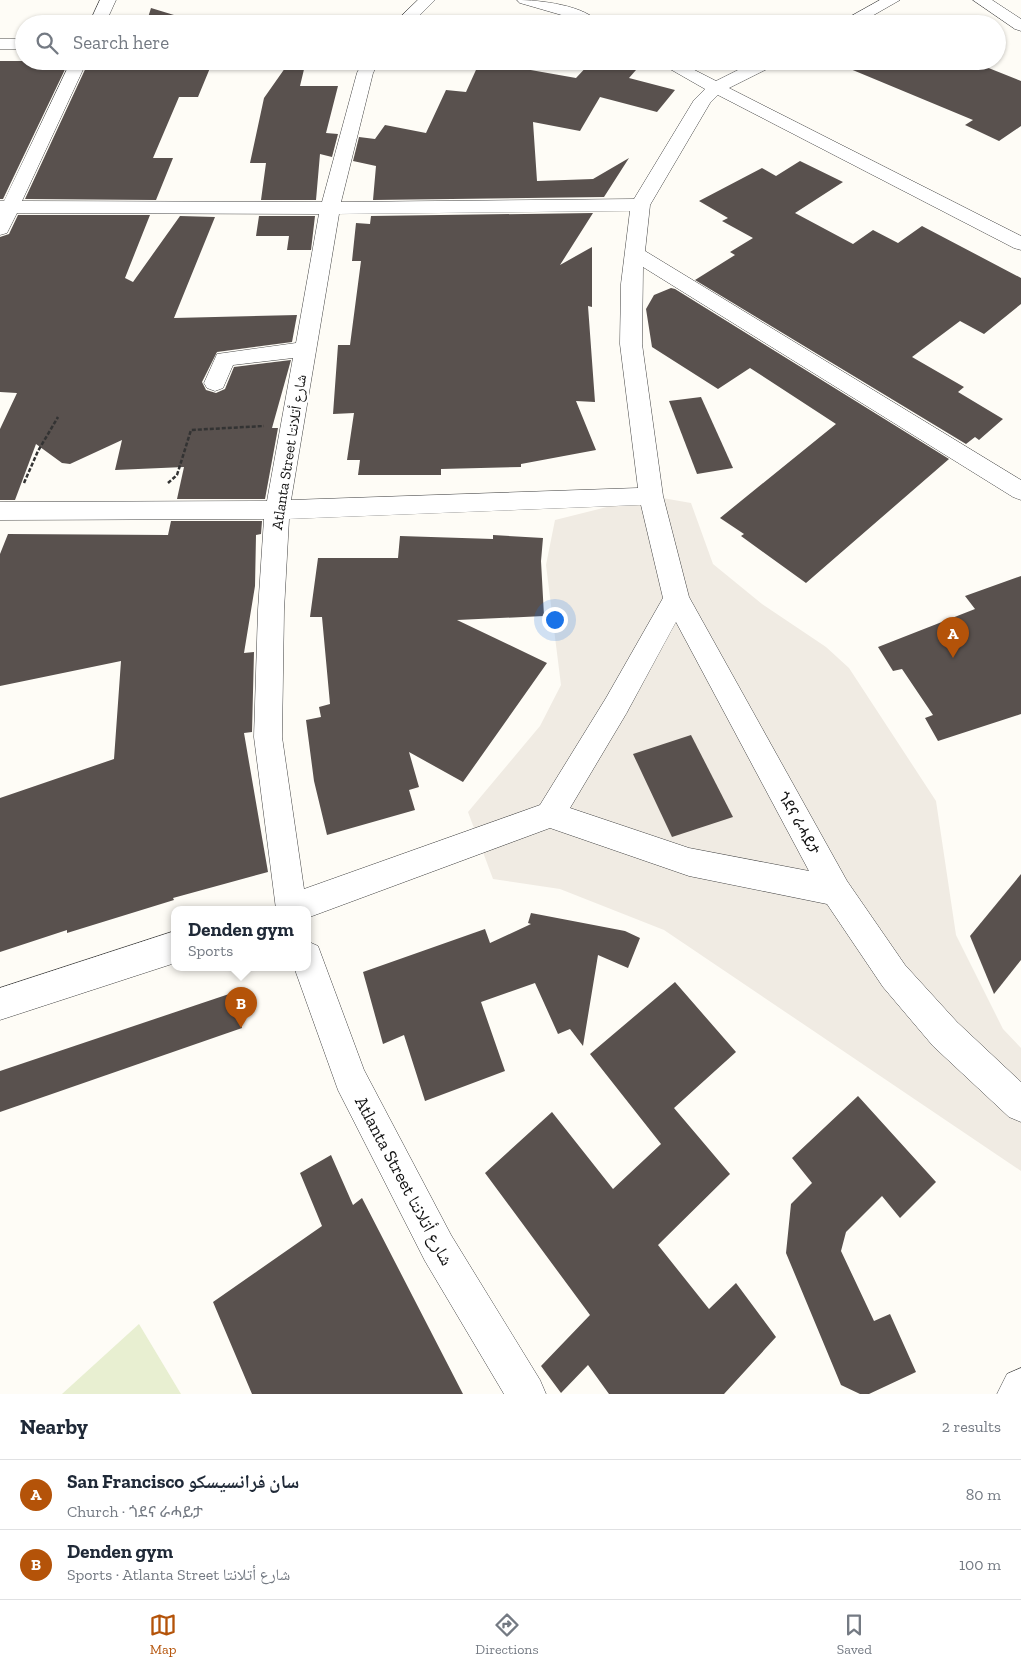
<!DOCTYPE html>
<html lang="en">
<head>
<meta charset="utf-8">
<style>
  :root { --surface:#fff; --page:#f2f2f3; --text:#1f2937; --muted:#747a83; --line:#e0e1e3; --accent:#b45309 }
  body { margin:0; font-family:"Zilla Slab","Noto Naskh Arabic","Noto Sans Ethiopic",serif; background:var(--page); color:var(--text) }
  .you { position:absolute; left:554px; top:619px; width:18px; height:18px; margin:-12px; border:4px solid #fff; border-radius:50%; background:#1a73e8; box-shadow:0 0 0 8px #1a73e833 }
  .badge { display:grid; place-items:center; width:32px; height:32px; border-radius:50%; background:var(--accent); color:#fff; font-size:16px; font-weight:700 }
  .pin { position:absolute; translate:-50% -41px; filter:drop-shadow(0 1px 2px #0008) }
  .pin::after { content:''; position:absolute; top:26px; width:18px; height:15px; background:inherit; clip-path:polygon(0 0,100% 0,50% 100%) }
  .popup { position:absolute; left:171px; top:906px; width:140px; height:65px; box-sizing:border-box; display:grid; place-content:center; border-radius:10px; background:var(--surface); filter:drop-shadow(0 1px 4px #0005); font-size:16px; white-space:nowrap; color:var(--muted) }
  .popup b { font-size:19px; color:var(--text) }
  .popup::after { content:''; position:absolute; left:50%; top:100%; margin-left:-10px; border:10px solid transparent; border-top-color:var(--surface) }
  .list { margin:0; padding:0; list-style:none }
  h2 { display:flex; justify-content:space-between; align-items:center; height:65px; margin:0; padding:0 20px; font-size:21px }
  h2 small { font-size:16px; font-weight:400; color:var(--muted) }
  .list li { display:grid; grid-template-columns:32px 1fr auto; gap:15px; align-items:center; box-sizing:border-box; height:70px; padding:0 20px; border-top:1px solid var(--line) }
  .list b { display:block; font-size:19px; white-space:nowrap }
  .list p { margin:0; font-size:16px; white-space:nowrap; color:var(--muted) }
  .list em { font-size:16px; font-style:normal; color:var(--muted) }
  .icon { flex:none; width:28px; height:28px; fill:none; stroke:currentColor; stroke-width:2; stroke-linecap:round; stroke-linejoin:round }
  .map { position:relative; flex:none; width:1021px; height:1394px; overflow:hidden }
  .search { position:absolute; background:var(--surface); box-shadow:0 1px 4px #0004; left:15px; right:15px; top:15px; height:55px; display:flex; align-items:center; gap:12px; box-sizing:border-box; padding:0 18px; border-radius:28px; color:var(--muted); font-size:19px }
  .sheet { height:205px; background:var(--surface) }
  nav { display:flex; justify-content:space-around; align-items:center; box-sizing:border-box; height:70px; border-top:1px solid var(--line); background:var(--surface); font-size:14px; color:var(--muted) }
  nav a { display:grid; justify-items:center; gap:2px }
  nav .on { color:var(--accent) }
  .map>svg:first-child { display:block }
</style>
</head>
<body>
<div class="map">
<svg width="1021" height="1394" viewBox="0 0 1021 1394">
  <rect width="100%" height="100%" fill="#fefcf6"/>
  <path fill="#e8efd1" d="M139 1324 181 1394H62Z"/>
  <path fill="#f0ebe3" d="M651 496 691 503 713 564 762 604 826 647 849 668 936 801 956 935 1003 1029 1021 1048V1171L664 930 560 889 493 879 468 812 540 726 561 685 546 565 555 520Z"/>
  <g fill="#59514e">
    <path d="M151 8 174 15 171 24H146Z"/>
    <path d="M0 61H69L3 199H0Z"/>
    <path d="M89 61H183L179 69 210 68 198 97H179L153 158H173L156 200 25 199Z"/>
    <path d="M290 61H306L300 86H338L326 133 338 134 332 157 320 154 316 200H261L266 163H250L264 98Z"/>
    <path d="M480 61 576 78 592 61H600L636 70 629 78 675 90 657 112 600 97 580 131 533 122 537 181 593 179 629 158 604 197 373 200 376 166 353 161 359 137 375 139 385 125 426 133 446 90 466 92Z"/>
    <path d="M831 61H971L1021 81V126L999 141 965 125 973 120Z"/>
    <path d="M800 161 843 182 795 213 853 244 873 230 898 243 922 226 1021 278V304L984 334 960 321 912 357 964 387 958 392 1003 419 979 440 975 437 966 444 695 280 735 255 730 252 753 238 722 221 728 218 699 201 762 168 776 176Z"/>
    <path d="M593 213 560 265 592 247V307L588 306 595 402 576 401 596 450 521 464V467L441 469V475H358L360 460H347L354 413 333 414 338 345H350L361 261H352L356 223 370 224 371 216Z"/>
    <path d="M18 215H150L125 278 133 282 180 216 215 217 174 318 297 315 292 342 217 352 202 382 206 390 216 393 225 389 234 367 291 360 272 428H278L265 499H177L184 467 115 470 122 440 70 464 62 463 36 444 15 500H0V429L17 393 0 392V237L9 234Z"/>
    <path d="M259 216H315L311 250H287L289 236H256Z"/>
    <path d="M671 288 675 289 949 459 806 583 741 536 744 534 720 518 836 424 750 368 718 389 652 347 646 309 654 295Z"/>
    <path d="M701 397 733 468 697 474 669 401Z"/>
    <path d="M171 521H262L261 534 256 535 255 586 244 653 254 652 252 732 244 733 268 872 173 898 174 900 67 933V930L0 952V798L114 759 121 661 0 686V554L8 534 168 535Z"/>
    <path d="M493 535 543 538 541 561 544 616 457 620 547 663 463 782 409 752 419 787 409 790 415 810 327 835 314 781 306 720 321 717 319 707 330 704 322 617H310L318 558H398L400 536 493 539Z"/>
    <path d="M1021 576V714L938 741 925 718 933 715 902 669 893 671 878 647 975 609 965 596Z"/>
    <path d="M691 735 733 817 672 837 633 754Z"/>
    <path d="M1021 874V960L994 994 970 936Z"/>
    <path d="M531 913 625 931 640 938 628 968 598 955 583 1046 570 1029 558 1034 535 983 481 1002 505 1071 425 1101 404 1035 383 1044 363 972 485 929 490 943 531 924 528 923Z"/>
    <path d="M675 982 736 1052 674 1108 730 1174 658 1245 709 1309 736 1283 776 1337 724 1394H609L588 1365 561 1393 541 1366 590 1315 485 1173 552 1112 613 1189 661 1144 590 1054Z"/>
    <path d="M235 992 242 1028 0 1112V1071Z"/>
    <path d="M858 1096 936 1182 900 1218 882 1196 846 1232 841 1251 874 1321 890 1314 916 1372 869 1394H860L841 1385 786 1253 791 1204 812 1183 792 1158Z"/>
    <path d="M331 1155 353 1205 362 1198 463 1394H252L213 1302 322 1226 300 1173Z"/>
  </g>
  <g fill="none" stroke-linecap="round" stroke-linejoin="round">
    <g stroke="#444" stroke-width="1">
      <g id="minor">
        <path d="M100 0H116L105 24H89Z"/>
        <path d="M418 0H435L411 24H393Z"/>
        <path d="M517 0C539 0 586 5 600 24H580L565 16 520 3Z"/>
        <path d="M880 0H900L858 24H837Z"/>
        <path d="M973 0H992L1021 19V31L1015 29Z"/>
        <rect x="0" y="39" width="24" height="10"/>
        <path d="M71 61H87L22 201 322 202 357 73 363 61H379L373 73 341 202 634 199 694 100 705 89 656 61H677L716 81 756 61H777L775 65 729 88 1021 236V250L1014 248 718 95 710 103 650 205 645 251 1021 480V500L1013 497 643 267 642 344 663 496 689 597 847 881 905 965 957 1022 1021 1082V1122L1009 1117 933 1046 883 987 827 904 689 876 550 828 307 918V909H276L254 737 258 610 264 519 0 520V502L267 501 293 358 233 365 223 388 215 391 207 388 204 383 217 354 296 343 319 214 17 213 7 233 0 235V201H4ZM630 211 621 284 620 344 638 488 291 500 339 214ZM641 505 663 598 606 698 540 805 304 889 282 737 284 610 289 519ZM676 622 809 871 689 848 570 808 626 714Z"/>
        <path d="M175 931V963L0 1020V988Z"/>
        <path d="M307 941 318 946 364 1070 451 1235 540 1380 546 1394H504L425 1261 338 1090 294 967H307Z"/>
        <path d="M1021 1368V1394H997L1007 1374Z"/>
      </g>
    </g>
    <g stroke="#333" stroke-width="2.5" stroke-dasharray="4 2" stroke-linecap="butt">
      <path d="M24 483 38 451 58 417"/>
      <path d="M168 483 177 475 191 430 264 426"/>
    </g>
    <use href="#minor" fill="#fff" fill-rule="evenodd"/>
  </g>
  <g text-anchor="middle" stroke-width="5" stroke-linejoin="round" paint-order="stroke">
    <g font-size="15" fill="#111" stroke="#fff">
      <text transform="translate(289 452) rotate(-81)" y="5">Atlanta Street شارع أتلانتا</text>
      <text transform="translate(799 823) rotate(61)" y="5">ጎደና ራሓይታ</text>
    </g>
    <g font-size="18" fill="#111" stroke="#fff">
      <text transform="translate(404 1181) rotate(62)" y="6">Atlanta Street شارع أتلانتا</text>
    </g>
  </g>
</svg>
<div class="you"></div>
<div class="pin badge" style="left:953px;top:658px">A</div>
<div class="pin badge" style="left:241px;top:1028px">B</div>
<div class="popup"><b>Denden gym</b>Sports</div>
<div class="search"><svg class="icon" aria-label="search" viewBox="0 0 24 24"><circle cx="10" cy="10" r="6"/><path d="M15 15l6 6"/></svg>Search here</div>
</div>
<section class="sheet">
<h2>Nearby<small>2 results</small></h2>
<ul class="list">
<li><span class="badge">A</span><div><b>San Francisco سان فرانسيسكو</b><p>Church · ጎደና ራሓይታ</p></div><em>80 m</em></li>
<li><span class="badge">B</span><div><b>Denden gym</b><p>Sports · Atlanta Street شارع أتلانتا</p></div><em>100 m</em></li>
</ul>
</section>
<nav>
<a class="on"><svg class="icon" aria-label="map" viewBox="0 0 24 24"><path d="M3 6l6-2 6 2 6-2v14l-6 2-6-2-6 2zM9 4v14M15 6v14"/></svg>Map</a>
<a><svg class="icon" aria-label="directions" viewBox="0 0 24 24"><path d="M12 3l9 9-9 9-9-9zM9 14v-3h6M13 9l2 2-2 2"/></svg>Directions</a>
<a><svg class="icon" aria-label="saved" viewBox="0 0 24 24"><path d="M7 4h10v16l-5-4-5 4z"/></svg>Saved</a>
</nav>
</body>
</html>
